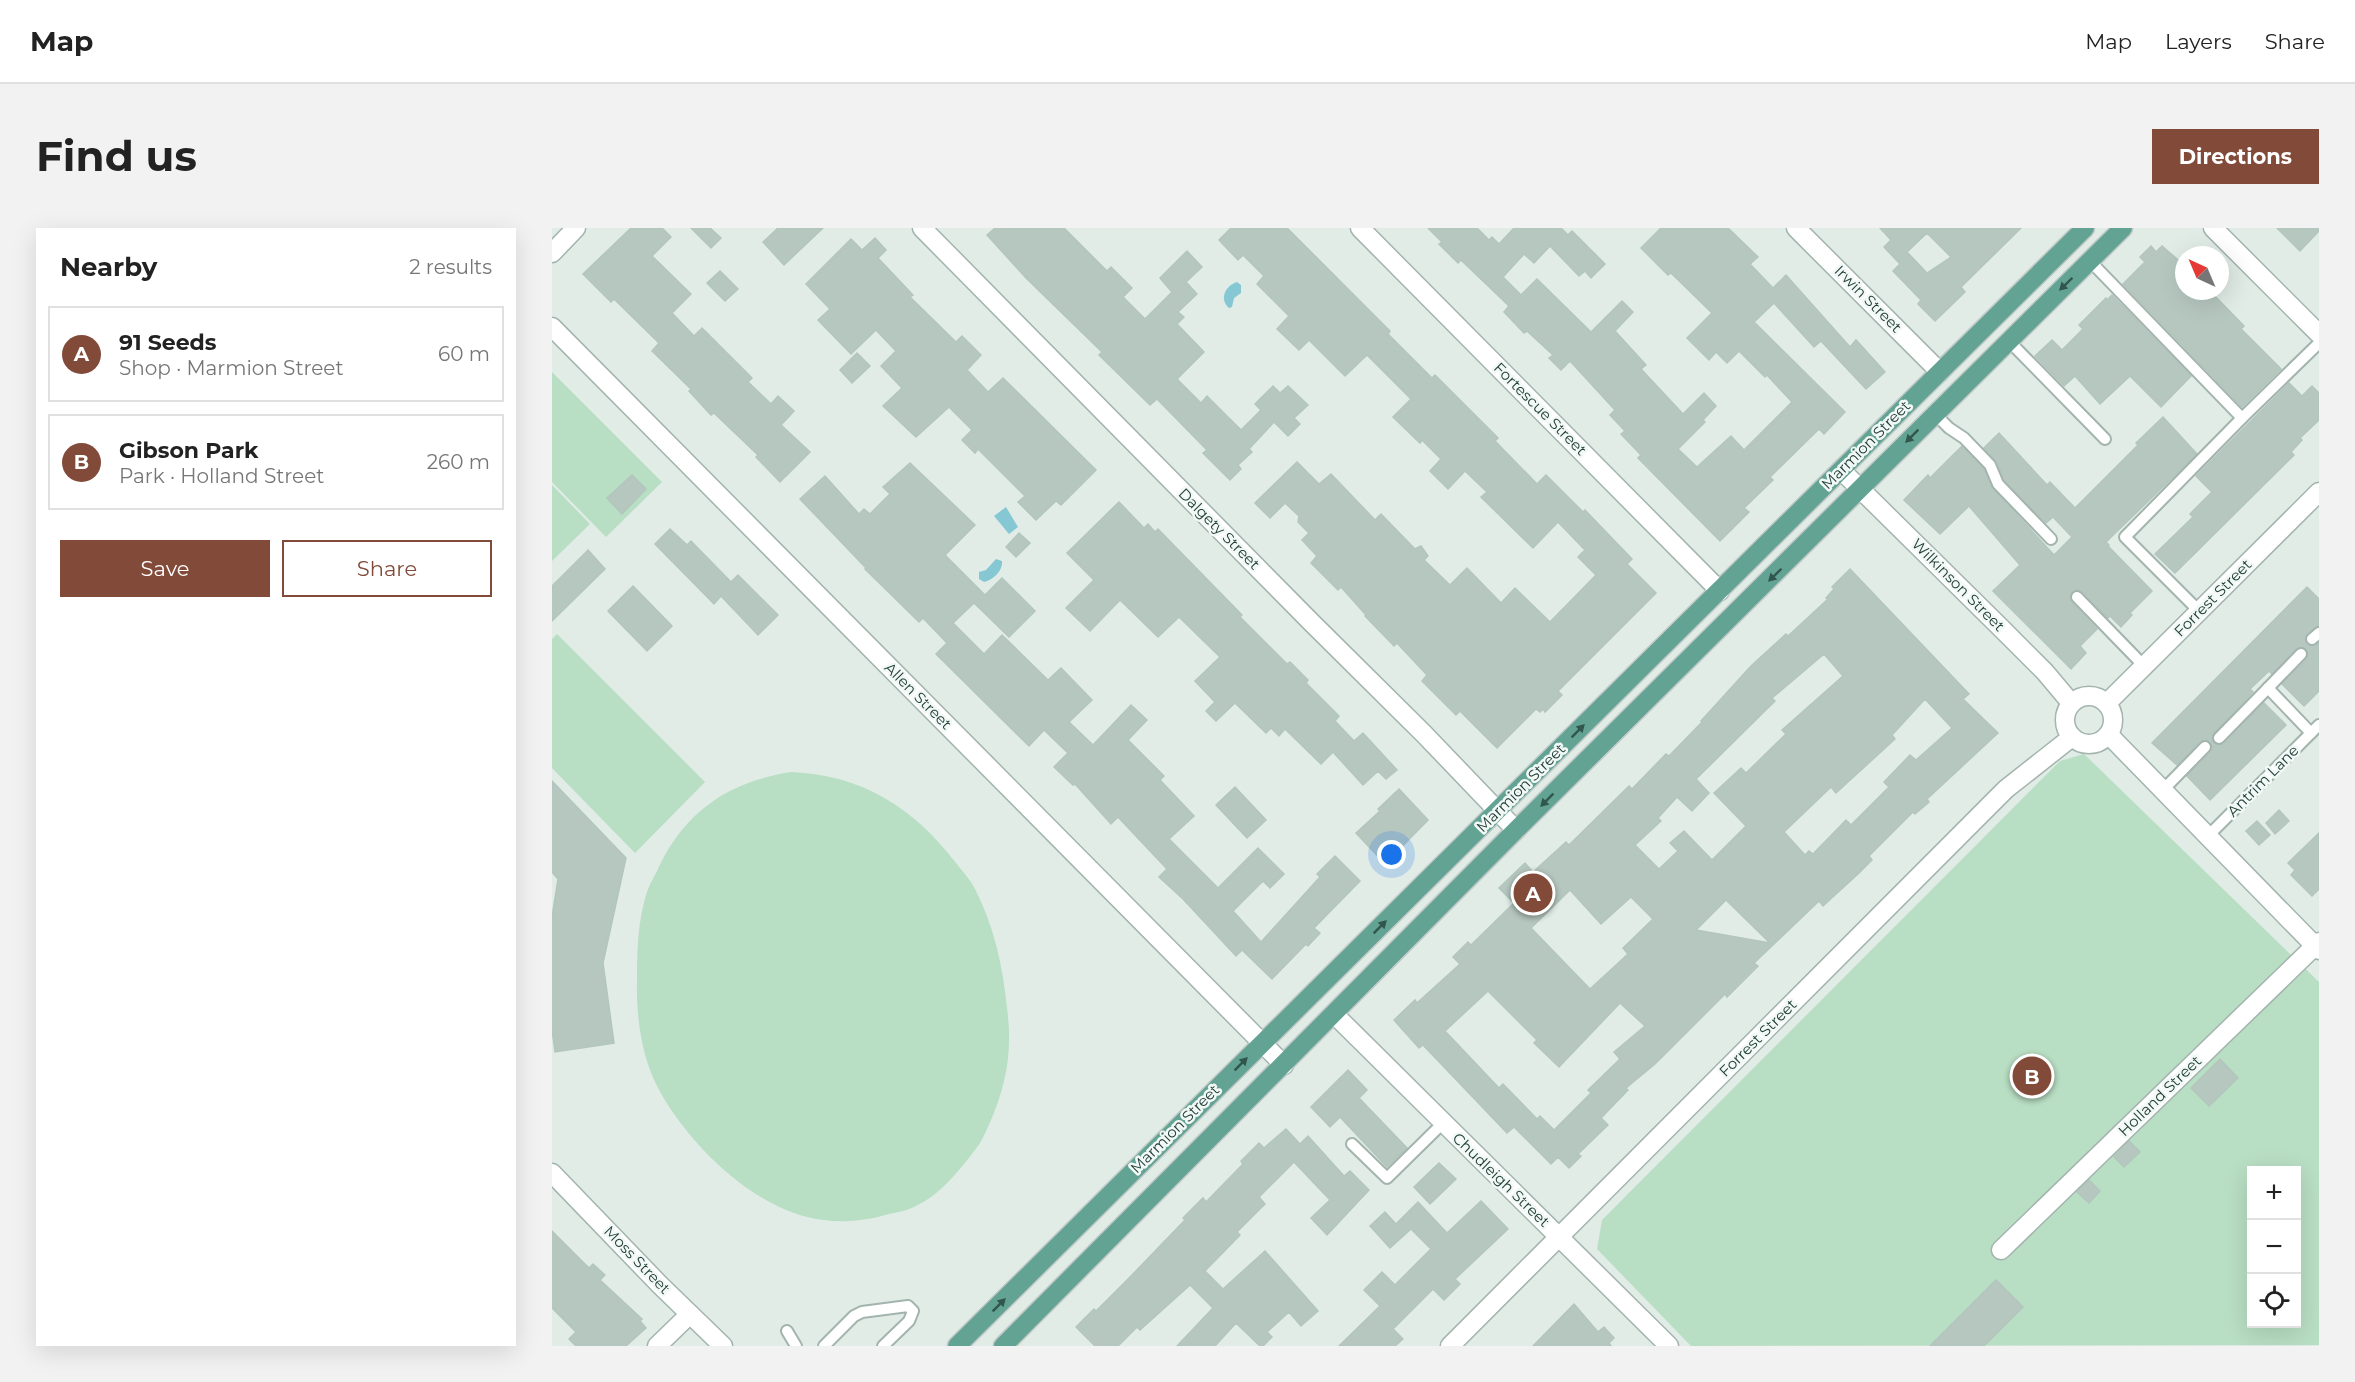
<!DOCTYPE html>
<html lang="en">
<head>
<meta charset="utf-8">
<style>
  :root { --surface:#fff; --page:#f2f2f2; --text:#222; --muted:#767676; --line:#e0e0e0; --accent:#824a38 }
  body { margin:0; font-family:Montserrat,sans-serif; background:var(--page); color:var(--text) }
  .controls { position:absolute; right:18px; bottom:18px; display:grid; overflow:hidden; border-radius:0px; box-shadow:0 6px 24px #0002 }
  .controls button { width:54px; height:54px; display:grid; place-items:center; padding:0; border:0; border-bottom:2px solid var(--line); background:var(--surface); color:var(--text); font:30px sans-serif }
  .compass { position:absolute; left:1623px; top:18px; width:54px; height:54px; border-radius:50%; background:var(--surface); box-shadow:0 6px 24px #0002; rotate:316deg }
  .you { position:absolute; left:840px; top:627px; width:21px; height:21px; margin:-15px; border:4px solid #fff; border-radius:50%; background:#1a73e8; box-shadow:0 0 0 9px #1a73e833 }
  .badge { display:grid; place-items:center; width:39px; height:39px; border-radius:50%; background:var(--accent); color:#fff; font-size:20px; font-weight:700 }
  .pin { position:absolute; translate:-50% -50%; border:3px solid #fff; box-shadow:0 2px 6px #0006 }
  .list { margin:0; padding:0; list-style:none }
  h2 { display:flex; justify-content:space-between; align-items:center; height:78px; margin:0; padding:0 24px; font-size:26px }
  h2 small { font-size:20px; font-weight:400; color:var(--muted) }
  .list li { display:grid; grid-template-columns:39px 1fr auto; gap:18px; align-items:center; box-sizing:border-box; height:96px; margin:0 12px 12px; padding:0 12px; border:2px solid var(--line); border-radius:0px }
  .list b { display:block; font-size:22px; white-space:nowrap }
  .list p { margin:0; font-size:20px; white-space:nowrap; color:var(--muted) }
  .list em { font-size:20px; font-style:normal; color:var(--muted) }
  .actions { display:flex; gap:12px; padding:18px 24px }
  .actions a { flex:1; padding:14px 0; border:2px solid var(--accent); border-radius:0px; text-align:center; font-size:21px; color:var(--accent) }
  .actions .main { background:var(--accent); color:#fff }
  .icon { flex:none; width:33px; height:33px; fill:none; stroke:currentColor; stroke-width:2; stroke-linecap:round; stroke-linejoin:round }
  .map { position:relative; flex:none; width:1767px; height:1118px; overflow:hidden; border-radius:0px }
  header { display:flex; align-items:center; gap:36px; box-sizing:border-box; height:84px; padding:0 30px; background:var(--surface); border-bottom:2px solid var(--line) }
  header strong { font-size:28px }
  nav { display:flex; gap:33px; margin-inline-start:auto; font-size:21px }
  .intro { display:flex; align-items:center; justify-content:space-between; box-sizing:border-box; height:144px; padding:0 36px }
  h1 { margin:0; font-size:42px }
  .button { padding:15px 27px; border-radius:0px; background:var(--accent); color:#fff; font-size:21px; font-weight:700 }
  main { display:flex; gap:36px; padding:0 36px }
  aside { flex:1; background:var(--surface); border-radius:0px; box-shadow:0 6px 24px #0002 }
  .map>svg:first-child { display:block }
</style>
</head>
<body>
<header>
<strong>Map</strong>
<nav><a>Map</a><a>Layers</a><a>Share</a></nav>
</header>
<div class="intro"><h1>Find us</h1><a class="button">Directions</a></div>
<main>
<aside>
<h2>Nearby<small>2 results</small></h2>
<ul class="list">
<li><span class="badge">A</span><div><b>91 Seeds</b><p>Shop · Marmion Street</p></div><em>60 m</em></li>
<li><span class="badge">B</span><div><b>Gibson Park</b><p>Park · Holland Street</p></div><em>260 m</em></li>
</ul>
<div class="actions"><a class="main">Save</a><a>Share</a></div>
</aside>
<div class="map">
<svg width="1767" height="1118" viewBox="0 0 1767 1118">
  <rect width="100%" height="100%" fill="#e1ece7"/>
  <g fill="#b8dec3" fill-rule="evenodd">
    <path d="M0 144 110 254 54 309 0 254Z"/>
    <path d="M0 257 38 296 0 333Z"/>
    <path d="M5 406 153 554 83 625 0 540V411Z"/>
    <path d="M1532 526 1767 754V1117L1139 1118 1045 1021 1050 992 1508 533ZM1700 942H1744V1096H1700Z"/>
    <path d="M239 544C310 547 361 579 404 635 410 643 418 651 423 661 442 698 451 739 455 780 461 824 454 859 436 899 432 907 429 915 423 922 406 944 388 967 362 979 354 983 345 984 337 986 317 992 293 995 272 992 205 985 135 916 105 858 89 827 84 786 85 751 85 722 86 694 94 667 96 659 101 651 105 643 132 584 176 554 239 544Z"/>
  </g>
  <g fill="#86c7d4">
    <path d="M685 54 689 57V65L682 70 680 79 677 80C667 71 673 58 685 54Z"/>
    <path d="M454 279 466 299 457 306 442 288Z"/>
    <path d="M444 331 450 333C451 343 441 352 432 354L427 351V344L434 342Z"/>
  </g>
  <g fill="#b6c7c0" stroke="#b3c6be" stroke-width="1.5" fill-rule="evenodd">
    <path d="M79 0H110L119 9 100 28 139 66 120 85 142 108 150 100 200 150 196 154 219 176 226 168 242 183 229 197 258 224 228 254 204 229 206 227 162 185 159 187 137 163 139 161 100 123 107 115 62 71 59 74 31 46Z"/>
    <path d="M139 0H158L169 10 159 20Z"/>
    <path d="M226 0H271L232 37 211 14Z"/>
    <path d="M443 0H512L555 43 559 39 580 60 571 69 593 91 620 64 608 50 635 23 650 39 634 54 645 66 626 84 632 89 625 96 652 124 625 151 649 175 655 168 689 202 709 182 703 176 721 158 728 165 736 158 756 177 742 190 748 196 736 208 722 194 697 221 700 224 686 237 689 241 678 252 651 225 655 222 605 171 598 177 547 127 550 124 474 50 435 7Z"/>
    <path d="M679 0H735L838 103 836 106 880 150 883 147 946 210 943 213 985 256 994 247 1031 284 1033 282 1080 331 1075 336 1104 365 1006 463 1010 467 993 484 991 481 988 484 984 481 945 520 908 483 904 487 870 453 875 447 845 415 842 418 813 388 814 387 789 359 786 362 759 335 765 328 750 312 757 305 746 294 747 288 733 275 718 290 703 275 745 234 767 256 779 246 823 292 829 286 863 321 869 318 876 328 872 332 898 357 915 340 949 375 963 360 998 394 1044 347 1026 329 1033 322 1006 294 981 320 929 269 935 264 913 243 896 261 878 243 889 231 870 212 868 215 841 189 859 171 815 127 793 148 757 112 747 122 725 101 737 88 705 56 712 48 691 27 686 32 667 12Z"/>
    <path d="M876 0H925L937 12 940 9 947 16 962 0H1009L1016 7 1020 3 1053 36 1039 50 1033 43 1027 48 998 18 982 35 972 26 951 49 969 67 985 51 1039 104 1070 73 1081 84 1063 103 1094 137 1089 141 1131 186 1152 165 1164 178 1151 192 1153 194 1126 221 1145 239 1179 208 1192 222 1240 174 1215 147 1213 149 1187 123 1175 135 1164 124 1157 132 1135 110 1160 85 1119 45 1116 47 1089 20 1109 0H1176L1206 29 1198 36 1221 60 1234 47 1298 119 1304 112 1333 144 1314 161 1269 113 1262 119 1222 75 1202 94 1293 184 1272 206 1267 201 1218 249 1221 252 1192 280 1197 284 1168 313 1086 230 1089 227 1069 206 1073 203 1058 187 1063 182 1018 133 1009 142 997 130 1001 127 975 103 972 105 952 84 957 78 909 32 906 35 887 16 890 14Z"/>
    <path d="M1328 0H1469L1409 59 1413 64 1383 93 1366 76 1369 72 1341 43 1348 36 1332 19 1339 12ZM1375 5 1399 29 1375 45 1355 24Z"/>
    <path d="M1725 0H1767V3L1748 23Z"/>
    <path d="M323 10 334 22 326 30 361 67 358 69 404 114 410 108 429 127 415 142 436 164 451 150 544 242 509 277 504 273 484 292 466 274 473 268 426 221 423 225 410 212 420 202 397 179 364 209 331 178 350 160 329 138 344 123 324 102 299 126 266 92 278 81 254 56 299 11 310 22Z"/>
    <path d="M1599 18 1604 24 1610 18 1632 37V63H1658L1692 98 1689 101 1729 141 1690 179 1571 56 1593 34 1588 29Z"/>
    <path d="M168 43 186 61 173 73 155 55Z"/>
    <path d="M1560 67 1639 148 1609 179 1578 148 1548 176 1523 148 1512 158 1483 128 1500 112 1510 122 1531 101 1527 97 1554 70 1555 72Z"/>
    <path d="M305 125 318 138 300 155 288 142Z"/>
    <path d="M1737 155 1750 168 1760 158 1767 165V192L1748 210 1750 212 1739 224 1742 227 1623 345 1603 326 1641 289 1638 286 1660 264 1644 248Z"/>
    <path d="M1611 189 1645 226 1554 314 1557 317 1556 318 1600 363 1578 385 1580 387 1569 399 1558 388 1556 390 1530 363 1526 362 1520 363 1518 368 1519 374 1545 401 1528 418 1534 425 1519 441 1441 363 1468 337 1417 278 1388 306 1352 272 1376 247 1378 250 1410 218 1432 241 1441 261 1502 327 1520 309 1501 289 1494 295 1452 252 1445 234 1432 220 1447 205 1495 257 1498 254 1523 280 1586 217 1584 215Z"/>
    <path d="M358 235 423 297 393 327 433 367 450 350 483 383 457 409 422 375 401 395 432 426 450 407 496 452 509 440 540 472 517 494 541 517 579 477 595 492 576 512 612 548 608 552 642 588 617 611 666 660 706 620 732 646 718 660 711 653 681 683 709 714 768 649 765 646 783 628 808 653 762 700 768 705 756 718 754 716 720 751 690 722 684 728 631 671 607 649 615 641 566 589 559 596 523 556 521 557 502 539 516 525 492 502 477 518 384 426 395 415 371 390 367 394 313 341 314 340 248 271 273 248 307 286 312 281 318 286 338 266 331 259Z"/>
    <path d="M80 247 94 261 70 286 55 270Z"/>
    <path d="M567 274 592 300 596 296 603 304 606 301 690 387 688 389 735 436 738 434 756 452 754 455 787 488 783 493 802 513 811 505 845 542 834 551 826 543 811 557 781 524 769 536 733 501 727 508 719 500 714 505 683 475 664 493 654 483 663 474 643 453 668 429 627 389 606 409 568 372 538 403 514 380 542 352 515 325Z"/>
    <path d="M118 301 135 317 139 313 179 354 186 347 226 387 206 407 169 368 162 376 103 316Z"/>
    <path d="M467 305 478 315 464 329 454 319Z"/>
    <path d="M36 322 53 341 0 393V358Z"/>
    <path d="M1298 341 1417 466 1411 471 1446 505 1375 571 1377 574 1363 586 1361 584 1317 628 1320 632 1306 646 1271 678 1267 673 1202 735 1206 738 1175 769 1173 766 1103 836 1074 860 1076 862 1049 890 1056 897 1026 926 1029 928 1017 940 1006 929 999 936 962 899 955 905 871 817 867 820 842 792 863 772 865 775 908 736 901 729 916 714 919 717 962 675 947 660 973 635 981 644 1014 614 1017 617 1077 558 1080 561 1114 526 1117 528 1150 494 1149 493 1199 438 1234 406 1236 408 1276 371 1274 370 1282 361 1280 359ZM1272 426 1291 448 1230 502 1234 506 1194 545 1189 540 1162 565 1194 598 1160 632 1132 603 1118 615 1126 623 1107 641 1083 617 1109 593 1106 590 1125 569 1140 583 1157 565 1144 551 1223 473 1220 470ZM1373 471 1400 500 1364 532 1358 527 1332 554 1337 559 1299 597 1294 592 1261 626 1257 623 1253 627 1232 604 1279 559 1284 565 1343 511 1340 507ZM1018 662 1049 696 1079 669 1101 691 1071 720 1076 726 1038 761 979 700ZM1174 672 1218 715 1144 702ZM936 763 985 812 982 815 1007 839 1068 775 1093 798 1062 824 1068 831 1036 862 1039 865 1002 902 988 888 985 891 951 856 947 860 893 803Z"/>
    <path d="M81 358 120 398 95 423 56 383Z"/>
    <path d="M1755 359 1767 371V398L1755 405 1753 412 1758 418 1767 415V463L1752 478 1730 456 1755 431 1756 425 1751 419 1744 421 1720 446 1717 443 1698 461 1701 464 1662 505 1660 513 1665 517 1672 516 1712 475 1734 497 1658 572 1635 548 1659 524 1660 520 1659 514 1654 512 1648 513 1625 537 1600 515Z"/>
    <path d="M0 553 74 630 51 735 62 815 3 824 0 802V689L6 651 0 644Z"/>
    <path d="M683 559 714 592 695 610 664 577Z"/>
    <path d="M847 561 876 592 833 636 804 605 828 583 826 581Z"/>
    <path d="M1727 582 1737 593 1723 606 1714 595Z"/>
    <path d="M1705 593 1718 607 1707 617 1694 603Z"/>
    <path d="M1767 605V661L1760 668 1739 647 1743 642 1736 635Z"/>
    <path d="M1668 831 1686 850 1657 878 1639 860Z"/>
    <path d="M796 842 815 862 807 870 855 920 835 939 788 889 778 899 759 879Z"/>
    <path d="M734 901 748 916 756 908 792 948 798 943 817 962 775 1007 759 990 778 972 742 934 707 969 713 976 685 1004 688 1007 653 1043 671 1061 713 1023 766 1083 749 1098 737 1084 715 1104 720 1109 711 1118H708L684 1095 663 1118H625L661 1080 638 1057 588 1102 585 1099 566 1118H543L524 1099 542 1081 544 1083 580 1047 633 992 631 990 651 970 654 974 691 936 689 933 707 915 712 920Z"/>
    <path d="M1577 913 1588 924 1572 939 1562 929Z"/>
    <path d="M887 935 904 951 878 976 862 959Z"/>
    <path d="M1537 952 1548 963 1537 975 1525 964Z"/>
    <path d="M929 973 956 1001 903 1051 908 1056 892 1072 881 1061 841 1101 851 1111 843 1118H787L828 1078 812 1062 830 1044 843 1057 879 1021 859 1001 838 1020 818 998 833 984 844 996 866 974 895 1005Z"/>
    <path d="M0 1003 37 1040 41 1036 53 1047 48 1052 90 1091 88 1093 94 1100 74 1118H24L17 1111 24 1104 0 1080Z"/>
    <path d="M1444 1052 1471 1079 1432 1118H1378Z"/>
    <path d="M1022 1076 1046 1104 1052 1099 1062 1110 1057 1115 1059 1118H981Z"/>
  </g>
  <g fill="none" stroke-linecap="round" stroke-linejoin="round">
    <g stroke="#a3b4ae" stroke-width="14">
      <g id="service">
        <path d="M1538 33 1690 190 1573 309 1648 384"/>
        <path d="M1456 112 1553 211"/>
        <path d="M1383 186 1397 200 1412 210 1438 237 1446 256 1499 311"/>
        <path d="M1690 190 1767 115"/>
        <path d="M1525 369 1592 438"/>
        <path d="M1760 411 1767 405"/>
        <path d="M1749 426 1716 460 1759 505"/>
        <path d="M1667 510 1716 460"/>
        <path d="M1610 563 1653 519"/>
        <path d="M1655 609 1767 497"/>
        <path d="M800 916 835 950 891 895"/>
        <path d="M235 1103 244 1118"/>
        <path d="M272 1118 302 1088 310 1084 356 1078 361 1083 357 1093 331 1118"/>
      </g>
    </g>
    <g stroke="#a3b4ae" stroke-width="21">
      <g id="minor">
        <path d="M370 0 760 395 872 506 964 602"/>
        <path d="M808 0 1168 363"/>
        <path d="M1244 0 1388 144"/>
        <path d="M1661 0 1767 106"/>
        <path d="M0 25 24 0"/>
        <path d="M0 99 732 837"/>
        <path d="M1289 242 1447 398 1493 444 1519 475"/>
        <circle cx="1537" cy="492" r="24"/>
        <path d="M1555 475 1767 264"/>
        <path d="M1557 507 1767 722"/>
        <path d="M782 786 1117 1118"/>
        <path d="M0 945 108 1057 171 1118"/>
        <path d="M1449 1022 1767 714"/>
        <path d="M105 1118 138 1086"/>
        <path d="M898 1118 1454 561 1520 509"/>
      </g>
    </g>
    <g stroke="#c1c9c7" stroke-width="21">
      <g id="primary">
        <path d="M405 1118 1533 0"/>
        <path d="M451 1118 964 602 1571 0"/>
      </g>
    </g>
    <use href="#service" stroke="#fff" stroke-width="10"/>
    <use href="#minor" stroke="#fff" stroke-width="18"/>
    <use href="#primary" stroke="#63a393" stroke-width="18"/>
  </g>
  <defs><path id="oneway-solid" d="M-6-.8H1V-3.2L6.5 0L1 3.2V.8H-6Z" transform="scale(1.5)"/></defs>
  <g fill="#31564d">
    <use href="#oneway-solid" transform="translate(1514 56) rotate(136)"/>
    <use href="#oneway-solid" transform="translate(1360 208) rotate(135)"/>
    <use href="#oneway-solid" transform="translate(1223 347) rotate(136)"/>
    <use href="#oneway-solid" transform="translate(1026 503) rotate(-45)"/>
    <use href="#oneway-solid" transform="translate(995 572) rotate(135)"/>
    <use href="#oneway-solid" transform="translate(828 699) rotate(-45)"/>
    <use href="#oneway-solid" transform="translate(689 836) rotate(-45)"/>
    <use href="#oneway-solid" transform="translate(447 1077) rotate(-45)"/>
  </g>
  <g text-anchor="middle" stroke-width="5" stroke-linejoin="round" paint-order="stroke">
    <g font-size="15" fill="#203d36" stroke="#f1f8f5">
      <text transform="translate(1316 71) rotate(45)" y="5">Irwin Street</text>
      <text transform="translate(988 181) rotate(45)" y="5">Fortescue Street</text>
      <text transform="translate(1314 217) rotate(-45)" y="5">Marmion Street</text>
      <text transform="translate(667 301) rotate(45)" y="5">Dalgety Street</text>
      <text transform="translate(1406 357) rotate(45)" y="5">Wilkinson Street</text>
      <text transform="translate(1661 370) rotate(-45)" y="5">Forrest Street</text>
      <text transform="translate(366 468) rotate(45)" y="5">Allen Street</text>
      <text transform="translate(1711 553) rotate(-45)" y="5">Antrim Lane</text>
      <text transform="translate(969 560) rotate(-45)" y="5">Marmion Street</text>
      <text transform="translate(1206 810) rotate(-45)" y="5">Forrest Street</text>
      <text transform="translate(1608 868) rotate(-44)" y="5">Holland Street</text>
      <text transform="translate(623 901) rotate(-45)" y="5">Marmion Street</text>
      <text transform="translate(949 952) rotate(44)" y="5">Chudleigh Street</text>
      <text transform="translate(85 1032) rotate(46)" y="5">Moss Street</text>
    </g>
  </g>
</svg>
<div class="controls">
<button>+</button>
<button>−</button>
<button><svg class="icon" aria-label="locate" viewBox="0 0 24 24"><circle cx="12" cy="12" r="6"/><path d="M12 2v4M12 18v4M2 12h4M18 12h4"/></svg></button>
</div>
<svg class="compass" viewBox="-18 -18 36 36"><path d="M0-13l5 13h-10z" fill="#e53935"/><path d="M0 13l5-13h-10z" fill="#767676"/></svg>
<div class="you"></div>
<div class="pin badge" style="left:981px;top:665px">A</div>
<div class="pin badge" style="left:1480px;top:848px">B</div>
</div>
</main>
</body>
</html>
